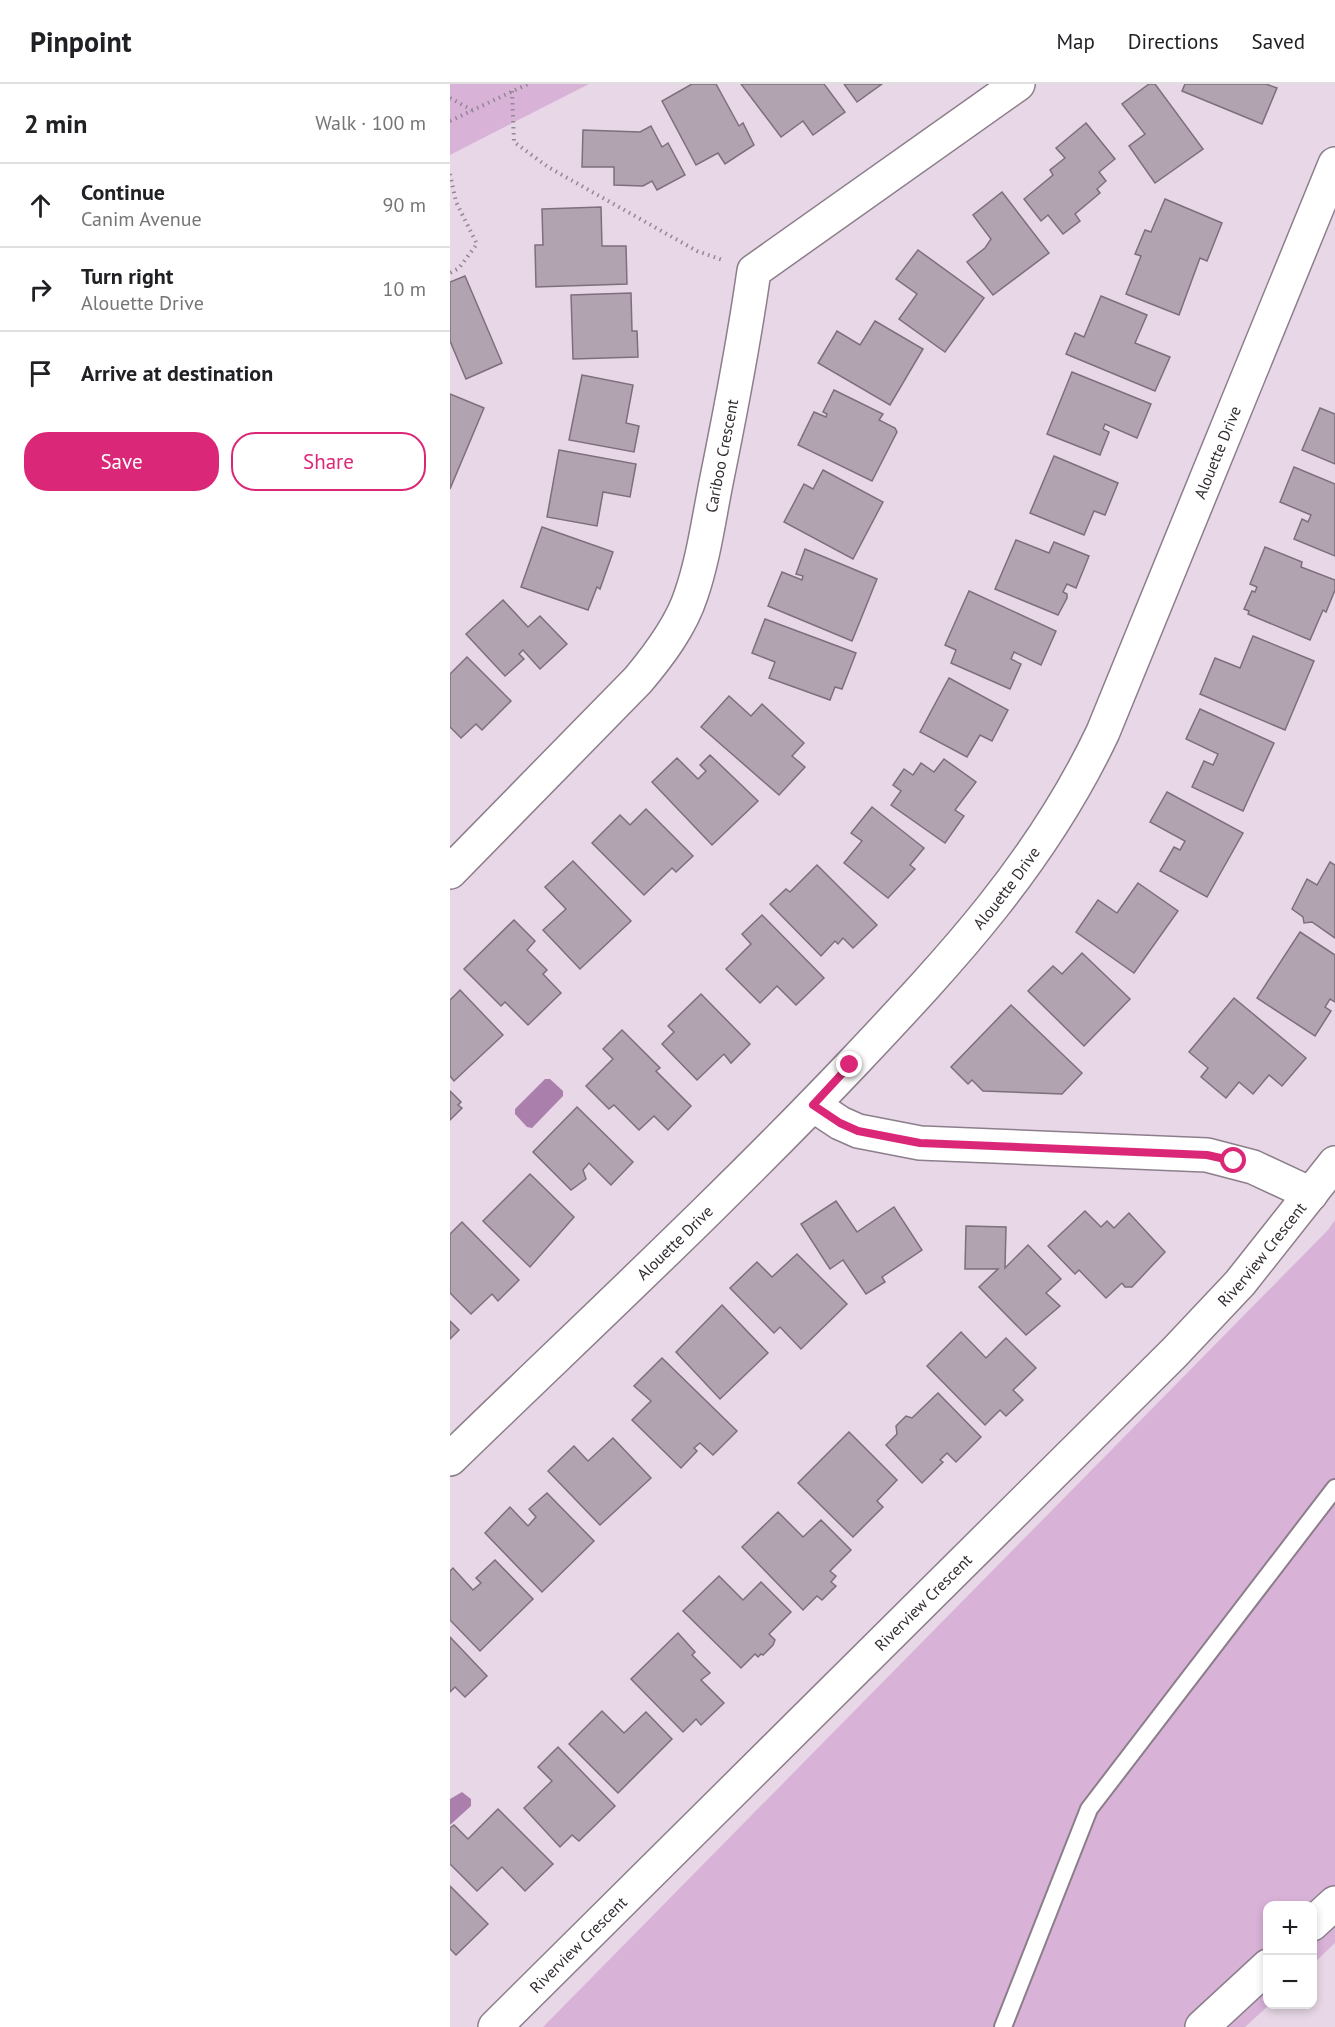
<!DOCTYPE html>
<html lang="en">
<head>
<meta charset="utf-8">
<style>
  :root { --surface:#fff; --page:#f6f6f6; --text:#202124; --muted:#757577; --line:#e0e0e0; --accent:#db2777 }
  body { margin:0; font-family:"PT Sans",sans-serif; background:var(--page); color:var(--text) }
  .controls { position:absolute; right:18px; bottom:18px; display:grid; overflow:hidden; border-radius:12px; box-shadow:0 3px 9px #0003 }
  .controls button { width:54px; height:54px; display:grid; place-items:center; padding:0; border:0; border-bottom:2px solid var(--line); background:var(--surface); color:var(--text); font:30px sans-serif }
  .stop { position:absolute; width:18px; height:18px; margin:-14px; border:4px solid #db2777; border-radius:50%; background:#fff }
  .stop.end { background:#db2777; border-color:#fff; box-shadow:0 2px 6px #0008 }
  .list { margin:0; padding:0; list-style:none }
  h2 { display:flex; justify-content:space-between; align-items:center; height:78px; margin:0; padding:0 24px; font-size:26px }
  h2 small { font-size:20px; font-weight:400; color:var(--muted) }
  .list li { display:grid; grid-template-columns:39px 1fr auto; gap:18px; align-items:center; box-sizing:border-box; height:84px; padding:0 24px; border-top:2px solid var(--line) }
  .list b { display:block; font-size:22px; white-space:nowrap }
  .list p { margin:0; font-size:20px; white-space:nowrap; color:var(--muted) }
  .list em { font-size:20px; font-style:normal; color:var(--muted) }
  .actions { display:flex; gap:12px; padding:18px 24px }
  .actions a { flex:1; padding:14px 0; border:2px solid var(--accent); border-radius:24px; text-align:center; font-size:21px; color:var(--accent) }
  .actions .main { background:var(--accent); color:#fff }
  .icon { flex:none; width:33px; height:33px; fill:none; stroke:currentColor; stroke-width:2; stroke-linecap:round; stroke-linejoin:round }
  .map { position:relative; flex:none; width:885px; height:1943px; overflow:hidden }
  header { display:flex; align-items:center; gap:36px; box-sizing:border-box; height:84px; padding:0 30px; background:var(--surface); border-bottom:2px solid var(--line) }
  header strong { font-size:28px }
  nav { display:flex; gap:33px; margin-inline-start:auto; font-size:21px }
  main { display:flex }
  aside { flex:1; background:var(--surface) }
  .map>svg:first-child { display:block }
</style>
</head>
<body>
<header>
<strong>Pinpoint</strong>
<nav><a>Map</a><a>Directions</a><a>Saved</a></nav>
</header>
<main>
<aside>
<h2>2 min<small>Walk · 100 m</small></h2>
<ul class="list">
<li><svg class="icon" aria-label="ahead" viewBox="0 0 24 24"><path d="M12 20V5M6 11l6-6 6 6"/></svg><div><b>Continue</b><p>Canim Avenue</p></div><em>90 m</em></li>
<li><svg class="icon" aria-label="right" viewBox="0 0 24 24"><path d="M7 20v-9h11M14 6l5 5-5 5"/></svg><div><b>Turn right</b><p>Alouette Drive</p></div><em>10 m</em></li>
<li><svg class="icon" aria-label="arrive" viewBox="0 0 24 24"><path d="M6 21V4h12l-3 4 3 4H6"/></svg><div><b>Arrive at destination</b></div></li>
</ul>
<div class="actions"><a class="main">Save</a><a>Share</a></div>
</aside>
<div class="map">
<svg width="885" height="1943" viewBox="0 0 885 1943">
  <rect width="100%" height="100%" fill="#e8d8e7"/>
  <g fill="#d9b2d8">
    <path d="M0 0H139L0 71Z"/>
    <path d="M885 1136V1859L863 1880 862 1822H818L819 1921 795 1943H93L878 1146Z"/>
  </g>
  <g fill="#ab7fab">
    <path d="M95 995H100L113 1007V1012L82 1044 77 1043 65 1030V1025Z"/>
    <path d="M12 1708 21 1715V1722L0 1741V1715Z"/>
  </g>
  <g fill="#b2a3b1" stroke="#7d6f7c" stroke-width="1.5">
    <path d="M242 0H266L289 42 293 39 304 61 275 80 268 69 246 81 212 17Z"/>
    <path d="M291 0H374L395 28 363 51 353 37 331 53Z"/>
    <path d="M394 0H432L407 18Z"/>
    <path d="M699 0H705L753 65 705 99 679 62 695 50 672 20Z"/>
    <path d="M735 0H816L827 4 812 40 732 7Z"/>
    <path d="M636 39 665 75 649 88 656 97 647 105 650 109 625 130 630 137 613 150 598 131 591 137 574 115 603 91 600 86 615 74 606 64Z"/>
    <path d="M201 42 212 63 218 59 235 91 207 106 202 97 193 102 164 101V83H132L133 46 190 48Z"/>
    <path d="M552 108 599 169 543 211 517 178 535 164 541 155 523 131Z"/>
    <path d="M715 115 772 139 757 177 750 174 729 231 676 210 691 172 685 170 695 146 701 148Z"/>
    <path d="M151 123 152 162H176L177 200 86 203 85 161H93L92 125Z"/>
    <path d="M468 166 534 214 495 268 449 235 467 210 446 195Z"/>
    <path d="M15 192 52 279 16 295 0 257V198Z"/>
    <path d="M181 209 182 247H187L188 273 123 275 121 211Z"/>
    <path d="M651 212 697 231 685 259 720 273 705 307 616 270 625 249 634 253Z"/>
    <path d="M425 237 473 265 440 321 368 279 387 247 410 261Z"/>
    <path d="M622 288 701 320 687 354 655 340 653 345 659 348 650 371 597 350Z"/>
    <path d="M132 291 183 301 176 339 189 342 184 368 119 356Z"/>
    <path d="M384 306 433 330 429 336 445 344 447 348 422 397 348 361 364 328 376 333 377 330 373 328Z"/>
    <path d="M0 310 34 324 0 405Z"/>
    <path d="M870 324 885 330V380L852 366Z"/>
    <path d="M109 366 186 380 180 413 153 408 147 442 97 433Z"/>
    <path d="M604 372 668 399 655 431 644 427 634 451 580 429Z"/>
    <path d="M844 383 885 400V472L844 455 852 435 858 438 861 431 830 418Z"/>
    <path d="M373 386 433 418 403 475 334 438 354 400 363 405Z"/>
    <path d="M92 443 163 468 150 505 147 503 138 526 71 503Z"/>
    <path d="M566 456 599 469 604 458 639 472 626 504 617 500 613 508 617 510V514L608 531 545 505Z"/>
    <path d="M815 463 852 478 851 483 885 496V506L876 528 873 526 860 556 798 530 799 527 794 525 802 507 805 508 807 503 800 500Z"/>
    <path d="M355 465 427 495 402 557 318 522 332 488 352 496 353 492 346 490Z"/>
    <path d="M519 507 606 547 591 581 564 568 561 575 571 580 560 605 501 579 506 566 495 561Z"/>
    <path d="M53 516 78 543 90 532 117 560 90 585 73 566 69 570 74 575 55 592 16 550Z"/>
    <path d="M315 535 406 569 392 605 385 603 380 616 319 594 325 578 302 569Z"/>
    <path d="M803 552 864 577 835 646 750 610 765 574 790 584Z"/>
    <path d="M17 573 61 617 32 646 26 640 11 654 0 643V590Z"/>
    <path d="M499 594 558 626 542 657 530 651 517 673 470 648Z"/>
    <path d="M279 612 301 632 312 620 354 659 342 672 355 683 329 711 251 643Z"/>
    <path d="M750 625 824 659 793 727 742 703 754 677 763 681 768 670 736 655Z"/>
    <path d="M260 671 308 717 262 761 202 698 227 674 248 695 256 687 250 681Z"/>
    <path d="M494 675 526 698 505 726 514 732 495 759 441 721 451 707 443 701 454 685 463 691 471 679 484 688Z"/>
    <path d="M717 708 793 749 757 813 710 787 724 763 730 766 735 757 700 738Z"/>
    <path d="M422 723 474 764 460 781 465 785 438 814 394 779 412 757 401 749Z"/>
    <path d="M196 725 243 772 226 788 222 784 194 811 142 759 170 731 180 741Z"/>
    <path d="M123 777 181 837 130 885 93 846 116 825 95 803Z"/>
    <path d="M880 778 885 781V854L862 838 854 839 853 833 842 825 857 795 867 801Z"/>
    <path d="M367 781 427 841 403 864 393 854 388 860 385 857 371 872 320 820 336 805 340 808Z"/>
    <path d="M688 799 728 827 684 889 626 848 648 816 667 829Z"/>
    <path d="M312 831 374 894 346 921 327 902 310 919 276 885 301 860 292 850Z"/>
    <path d="M64 836 85 857 77 866 97 886 93 890 111 909 78 941 55 918 51 922 14 885Z"/>
    <path d="M850 848 885 871V918L880 915 875 923 881 927 865 952 807 914Z"/>
    <path d="M632 869 680 915 634 962 578 907 603 882 612 890Z"/>
    <path d="M10 906 53 951 4 997 0 992V916Z"/>
    <path d="M251 910 300 960 281 979 274 970 247 996 212 960 224 948 218 942Z"/>
    <path d="M784 914 856 974 832 1002 819 991 803 1010 789 998 776 1014 751 993 758 984 739 968Z"/>
    <path d="M561 921 632 989 612 1010 533 1007 522 996 518 1000 501 983Z"/>
    <path d="M172 946 210 984 206 987 241 1022 218 1046 204 1032 189 1046 164 1021 159 1025 136 1002 163 975 153 965Z"/>
    <path d="M0 1007 11 1018 8 1021 12 1024 0 1036Z"/>
    <path d="M127 1023 183 1078 161 1101 139 1079 133 1086 136 1095 121 1106 83 1068Z"/>
    <path d="M80 1090 124 1133 80 1183 33 1137Z"/>
    <path d="M386 1117 407 1148 444 1123 472 1166 432 1193 435 1198 416 1210 393 1176 380 1185 351 1140Z"/>
    <path d="M635 1127 651 1143 657 1137 664 1144 679 1129 715 1168 682 1203H675L672 1199 656 1214 629 1186 625 1190 598 1162Z"/>
    <path d="M12 1138 69 1196 48 1217 42 1210 21 1230 0 1209V1150Z"/>
    <path d="M516 1142 556 1143 555 1184 578 1161 611 1195 596 1209 610 1222 576 1251 529 1203 548 1185H515Z"/>
    <path d="M347 1170 397 1220 351 1265 330 1243 324 1249 280 1204 307 1178 322 1193Z"/>
    <path d="M272 1221 318 1269 270 1315 226 1268Z"/>
    <path d="M0 1237 9 1246 0 1255Z"/>
    <path d="M511 1248 536 1274 556 1254 586 1284 563 1306 573 1316 556 1332 550 1326 535 1341 477 1282Z"/>
    <path d="M212 1274 287 1347 263 1371 250 1359 244 1364 247 1367 231 1384 182 1336 201 1317 184 1302Z"/>
    <path d="M488 1309 531 1353 506 1378 497 1369 490 1376 493 1378 472 1399 436 1361 447 1350 446 1342 456 1332 462 1334Z"/>
    <path d="M399 1348 447 1396 427 1417 433 1423 403 1453 348 1399Z"/>
    <path d="M163 1354 201 1394 150 1441 98 1387 124 1362 138 1377Z"/>
    <path d="M97 1409 144 1457 92 1508 35 1449 60 1423 78 1442 86 1433 79 1425Z"/>
    <path d="M328 1428 353 1453 371 1436 401 1466 380 1487 386 1492 381 1498 386 1502 372 1516 367 1512 353 1526 292 1463Z"/>
    <path d="M45 1476 83 1515 30 1567 0 1536V1487L3 1484 23 1506 31 1499 26 1494Z"/>
    <path d="M269 1492 293 1516 311 1498 341 1528 319 1550 325 1556 323 1561 313 1571 311 1570 308 1573 305 1570 291 1584 233 1527Z"/>
    <path d="M228 1549 245 1568 242 1571 260 1589 251 1596 274 1619 251 1641 246 1635 233 1648 181 1595Z"/>
    <path d="M0 1553 37 1592 15 1613 5 1603 0 1608Z"/>
    <path d="M152 1627 174 1649 196 1628 222 1655 168 1709 119 1660Z"/>
    <path d="M108 1663 165 1722 129 1757 122 1751 110 1763 74 1724 102 1697 88 1683Z"/>
    <path d="M48 1725 103 1780 75 1807 52 1783 27 1807 0 1780V1744L4 1741 18 1755Z"/>
    <path d="M0 1802 38 1840 6 1871 0 1865Z"/>
  </g>
  <g fill="none" stroke-linecap="round" stroke-linejoin="round">
    <g stroke="#8c7e8b" stroke-width="20">
      <path id="lane" d="M553 1943 639 1725 885 1404"/>
    </g>
    <g stroke="#8c7e8b" stroke-width="36">
      <g id="street">
        <path id="s1" d="M0 788 188 596C209 571 231 542 241 511 254 473 259 433 267 394 281 325 294 257 304 187L568 0"/>
        <path d="M363 1021 390 1039 408 1047 470 1059 757 1071 803 1083 861 1110"/>
        <path id="s2" d="M0 1375C136 1243 275 1114 405 977 503 873 591 779 653 648L885 80"/>
        <path d="M862 1840 885 1819"/>
        <path d="M752 1943 818 1882"/>
      </g>
    </g>
    <g stroke="#8c7e8b" stroke-width="36">
      <g id="secondary">
        <path id="s3" d="M45 1943 724 1269 790 1199 885 1079"/>
      </g>
    </g>
    <g stroke="#938893" stroke-width="4" stroke-dasharray="1.5 4.5" stroke-linecap="butt">
      <path d="M62 7 64 58 98 83 247 167 275 177"/>
      <path d="M0 14 22 26"/>
      <path d="M0 37 78 0"/>
      <path d="M0 90 6 118 27 160 9 184 0 189"/>
    </g>
    <use href="#lane" stroke="#fff" stroke-width="16"/>
    <use href="#street" stroke="#fff" stroke-width="33"/>
    <use href="#secondary" stroke="#fff" stroke-width="33"/>
  </g>
  <g fill="none" stroke-linecap="round" stroke-linejoin="round">
    <path stroke="#db2777" stroke-width="8" d="M400 981 363 1021 390 1039 408 1047 470 1059 757 1071 784 1077"/>
  </g>
  <g text-anchor="middle" stroke-width="4.5" stroke-linejoin="round" paint-order="stroke">
    <g font-size="16" fill="#322c32" stroke="#f5e6f5">
      <text dy="6" stroke="none"><textPath href="#s2" startOffset="1284">Alouette Drive</textPath></text>
      <text dy="6" stroke="none"><textPath href="#s1" startOffset="512">Cariboo Crescent</textPath></text>
      <text dy="6" stroke="none"><textPath href="#s2" startOffset="798">Alouette Drive</textPath></text>
      <text dy="6" stroke="none"><textPath href="#s2" startOffset="312">Alouette Drive</textPath></text>
      <text dy="6" stroke="none"><textPath href="#s3" startOffset="1089">Riverview Crescent</textPath></text>
      <text dy="6" stroke="none"><textPath href="#s3" startOffset="603">Riverview Crescent</textPath></text>
      <text dy="6" stroke="none"><textPath href="#s3" startOffset="117">Riverview Crescent</textPath></text>
    </g>
  </g>
</svg>
<div class="controls">
<button>+</button>
<button>−</button>
</div>
<div class="stop" style="left:784px;top:1077px"></div>
<div class="stop end" style="left:400px;top:981px"></div>
</div>
</main>
</body>
</html>
